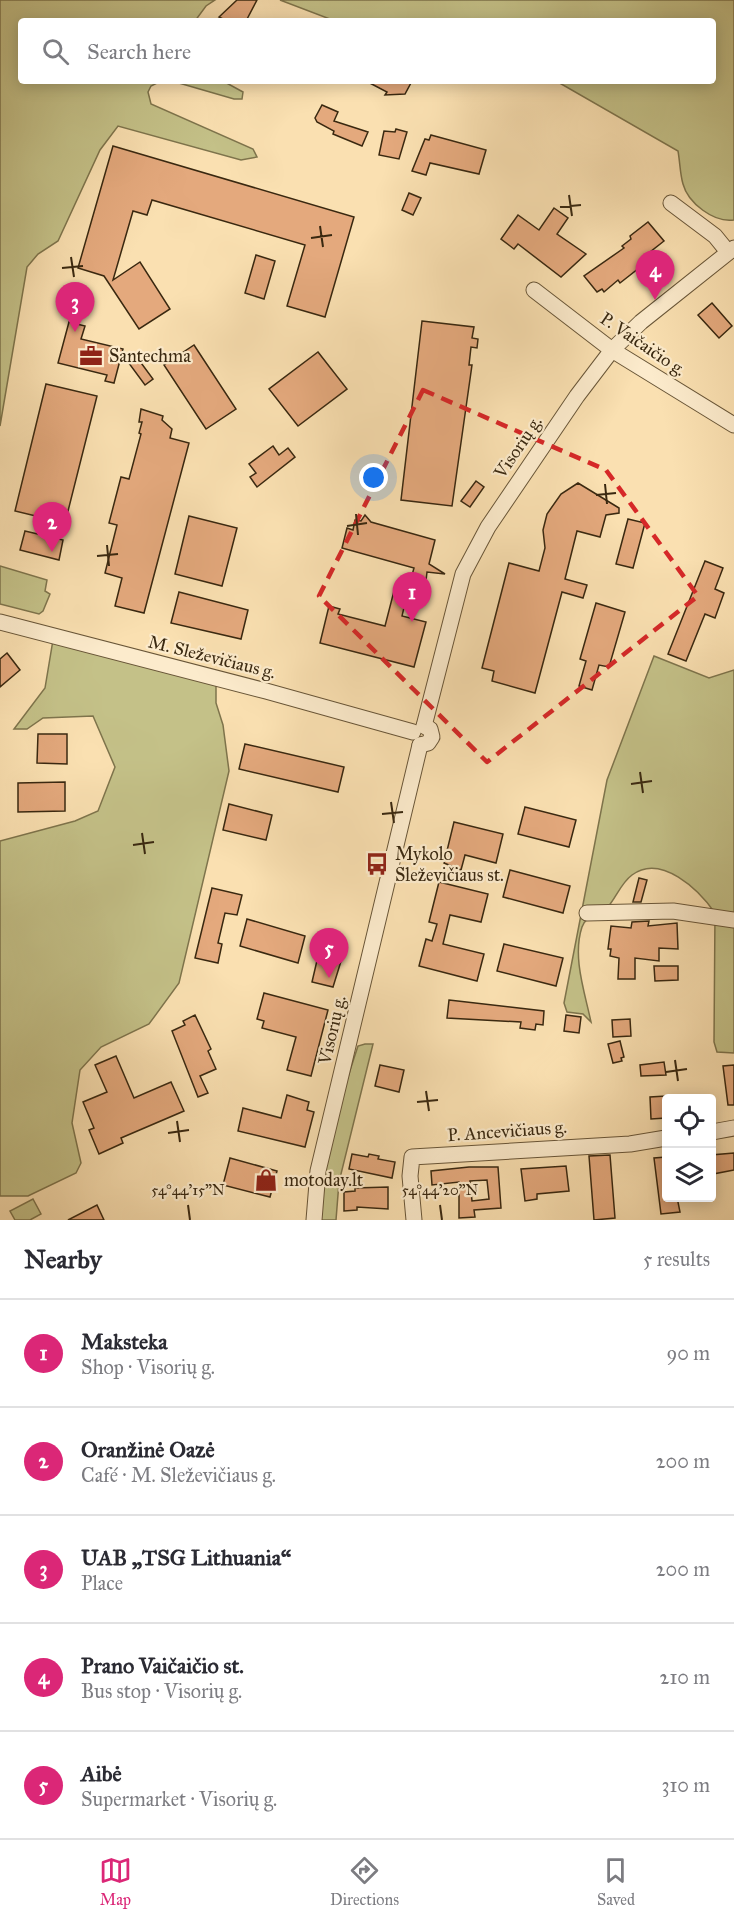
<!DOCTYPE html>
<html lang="en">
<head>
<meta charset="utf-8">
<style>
  :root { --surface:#fff; --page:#f2f2f3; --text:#2b2b33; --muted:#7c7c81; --line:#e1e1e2; --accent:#db2777 }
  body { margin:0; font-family:"IM FELL Great Primer",serif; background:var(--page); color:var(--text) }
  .controls { position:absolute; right:18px; bottom:18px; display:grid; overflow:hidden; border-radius:6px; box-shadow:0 3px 15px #0003 }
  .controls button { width:54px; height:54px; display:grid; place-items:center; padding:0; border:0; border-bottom:2px solid var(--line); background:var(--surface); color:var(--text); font:30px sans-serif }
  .you { position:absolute; left:374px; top:478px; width:21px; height:21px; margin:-15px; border:4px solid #fff; border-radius:50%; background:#1a73e8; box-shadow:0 0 0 9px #1a73e833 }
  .badge { display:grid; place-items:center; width:39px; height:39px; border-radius:50%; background:var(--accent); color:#fff; font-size:20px; font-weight:700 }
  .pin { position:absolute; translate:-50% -50px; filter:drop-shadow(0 2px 3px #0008) }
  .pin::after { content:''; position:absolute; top:32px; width:21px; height:18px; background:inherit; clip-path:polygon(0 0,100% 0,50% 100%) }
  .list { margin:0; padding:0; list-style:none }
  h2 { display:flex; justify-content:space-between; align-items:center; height:78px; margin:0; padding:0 24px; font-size:26px }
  h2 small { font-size:20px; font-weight:400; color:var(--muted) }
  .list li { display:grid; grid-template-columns:39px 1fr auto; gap:18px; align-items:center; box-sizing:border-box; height:108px; padding:0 24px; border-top:2px solid var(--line) }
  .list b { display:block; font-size:22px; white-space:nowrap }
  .list p { margin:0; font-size:20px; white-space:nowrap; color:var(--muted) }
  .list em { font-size:20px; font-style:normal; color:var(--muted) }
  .icon { flex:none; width:33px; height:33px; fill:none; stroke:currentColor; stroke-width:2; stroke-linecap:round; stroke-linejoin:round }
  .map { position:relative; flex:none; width:734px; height:1220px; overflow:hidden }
  .search { position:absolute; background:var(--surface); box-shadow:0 3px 15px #0003; left:18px; right:18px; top:18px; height:66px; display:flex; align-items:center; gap:15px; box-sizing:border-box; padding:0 21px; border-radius:6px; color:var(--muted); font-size:22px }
  .sheet { height:618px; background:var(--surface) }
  nav { display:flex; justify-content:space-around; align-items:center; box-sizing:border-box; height:84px; border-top:2px solid var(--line); background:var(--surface); font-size:16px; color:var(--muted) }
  nav a { display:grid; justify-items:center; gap:3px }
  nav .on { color:var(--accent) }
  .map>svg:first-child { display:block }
</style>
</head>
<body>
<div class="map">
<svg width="734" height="1220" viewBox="0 0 734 1220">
  <rect width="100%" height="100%" fill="#fae0b1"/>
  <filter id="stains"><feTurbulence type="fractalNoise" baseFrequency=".00333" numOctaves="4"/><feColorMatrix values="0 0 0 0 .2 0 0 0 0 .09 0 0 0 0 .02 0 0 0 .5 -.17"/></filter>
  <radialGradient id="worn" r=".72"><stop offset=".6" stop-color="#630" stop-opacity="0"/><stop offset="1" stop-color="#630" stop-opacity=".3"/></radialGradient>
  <g fill="#c4c188" stroke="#7e744c" stroke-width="1.5">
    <path d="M0 0H215L206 6 195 21H21V81H161L151 86 148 92 151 104 253 149 257 157 241 160 118 126 100 150 58 241 38 254 27 267 0 426Z"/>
    <path d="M280 0H734V220C714 223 688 203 683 184 680 174 680 162 678 151L556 81H713V21H335Z"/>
    <path d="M172 81H223L243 92 242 99H234Z"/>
    <path d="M0 566 47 580 45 591 50 594 43 611 39 614 0 604Z"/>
    <path d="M53 640 216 683V703L223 725 229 771 179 983 149 1024 101 1047 80 1070 72 1123 81 1163 76 1173 28 1196H0V841L75 821 98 811 115 767 93 716 43 718 27 729H14L45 688Z"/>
    <path d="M654 656 709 678 734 670V1053L717 1052 714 1042 715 913C699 890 661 853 632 875 621 883 616 898 607 908 599 915 586 915 582 927 572 957 585 993 591 1022L583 1014 567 1012 564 1003 607 780Z"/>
    <path d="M365 1044H373L339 1182 336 1220H319C323 1160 339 1103 358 1046Z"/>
    <path d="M33 1199 41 1214 30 1220H15L10 1211Z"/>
  </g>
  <g fill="#e4a97d" stroke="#392810" stroke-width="1.5" fill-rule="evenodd">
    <path d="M237 0H257L246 21H227L219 17Z"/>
    <path d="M366 81H412L405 94 385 95 387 92Z"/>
    <path d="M322 105 338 112 334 121 368 132 362 146 333 134 334 131 317 122 315 118Z"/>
    <path d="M396 129 407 132 399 159 379 155 384 131 395 132Z"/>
    <path d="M431 135 486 150 479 174 430 163 426 175 412 171 425 139 429 140Z"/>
    <path d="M113 146 354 217 325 317 287 306 305 245 152 200 147 215 133 211 113 280 140 262 170 309 139 329 104 276 78 268Z"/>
    <path d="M409 193 421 198 413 215 402 210Z"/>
    <path d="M554 208 568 218 557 234 586 254 561 277 518 244 514 249 501 239 518 215 539 230Z"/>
    <path d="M648 222 664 241 645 256 647 259 638 266 639 268 620 283 618 280 604 292 602 289 597 292 584 276 624 248 622 246 631 239 630 236Z"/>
    <path d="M256 255 275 261 264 299 245 293Z"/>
    <path d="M712 303 732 326 719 338 698 315Z"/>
    <path d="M422 321 474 327 472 338 478 339 477 348 471 347 469 365H472L452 506 401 500Z"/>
    <path d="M69 322 85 326 81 339 123 349 114 383 105 381 107 375 58 363Z"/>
    <path d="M194 345 236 409 206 429 164 365Z"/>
    <path d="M318 352 347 389 298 426 269 389Z"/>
    <path d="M136 356 153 379 145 385 128 362Z"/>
    <path d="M46 384 97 396 65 523 15 511Z"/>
    <path d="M141 409 163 416 162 420 172 429 170 438 189 443 144 613 115 606 122 578 105 573 117 525 109 523 121 477 129 479 141 434 139 433 142 422H139Z"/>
    <path d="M273 446 279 455 288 448 295 457 257 487 250 477 256 473 249 464Z"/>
    <path d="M476 481 484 487 470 507 461 501Z"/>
    <path d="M578 483 619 508V513L606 515 600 537 577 531 565 579 587 585 583 598 562 592 535 693 492 681 494 671 482 668 509 563 539 571 545 548 543 530 547 514 561 494Z"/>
    <path d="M365 515 371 522 435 540 429 564 445 574 427 572 424 598 407 593 414 568 342 548 347 528 353 530 355 520 361 521Z"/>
    <path d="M189 516 237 528 222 586 175 574Z"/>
    <path d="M628 519 645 523 633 568 616 564Z"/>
    <path d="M25 531 63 540 59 560 20 550Z"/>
    <path d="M705 561 723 568 715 589 724 593 715 618 705 614 686 661 668 654Z"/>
    <path d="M394 591 407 595 402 616 426 622 414 667 320 643 329 606 340 609 338 614 385 626Z"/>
    <path d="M179 592 248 610 241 639 171 623Z"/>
    <path d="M596 603 625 612 609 667 599 665 592 690 579 686 586 661 580 659Z"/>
    <path d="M7 653 20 670 0 687V659Z"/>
    <path d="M38 734H67V764L37 763Z"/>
    <path d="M245 744 344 767 338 792 239 769Z"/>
    <path d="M65 782V811L18 812V783Z"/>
    <path d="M229 804 272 815 266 840 223 830Z"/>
    <path d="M525 807 576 820 569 847 518 834Z"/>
    <path d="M454 822 503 834 496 863 465 855 461 870 444 863Z"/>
    <path d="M510 870 570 886 563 913 503 897Z"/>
    <path d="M639 878 647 880 641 902H633Z"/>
    <path d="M439 882 488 894 481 922 450 915 443 944 484 954 477 981 419 966 426 939 432 941 437 924 429 922Z"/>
    <path d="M212 888 242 895 237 915 225 913 218 943 222 944 218 963 195 958Z"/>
    <path d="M247 919 305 936 298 963 240 946Z"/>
    <path d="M649 921 648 926 677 923 678 949 659 948V961L635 958V979H618L619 958 610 956 611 949H608L611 926 631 928 632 922Z"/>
    <path d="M322 939 346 945 333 987 312 982Z"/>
    <path d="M504 944 563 958 556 986 497 971Z"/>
    <path d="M654 966H678V980L655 981Z"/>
    <path d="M264 993 328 1010 311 1076 287 1070 296 1037 262 1028 264 1021 257 1019Z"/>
    <path d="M449 1000 544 1011 543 1025 536 1024 535 1030 520 1028 521 1022 447 1018Z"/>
    <path d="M195 1015 211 1049 208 1051 216 1069 200 1076 208 1093 198 1097 172 1031 185 1025 183 1021Z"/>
    <path d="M566 1015 581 1017 579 1033 564 1031Z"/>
    <path d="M630 1019 631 1036 613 1037 612 1020Z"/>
    <path d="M620 1041 624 1057 621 1058 622 1061 613 1063 608 1044Z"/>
    <path d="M116 1056 134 1098 171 1082 184 1111 121 1138 123 1143 99 1154 89 1130 94 1128 83 1102 107 1092 95 1065Z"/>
    <path d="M664 1062 666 1075 641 1076 640 1065Z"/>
    <path d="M380 1065 404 1070 399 1092 375 1086Z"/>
    <path d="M734 1065V1105H728L723 1066Z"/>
    <path d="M287 1095 309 1102 307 1110 314 1112 305 1147 238 1131 243 1108 281 1118Z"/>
    <path d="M666 1096V1118L651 1119 650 1097Z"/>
    <path d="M734 1153V1170L713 1174 711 1155Z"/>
    <path d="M352 1154 368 1157 369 1154 379 1156 378 1159 395 1162 392 1178 349 1169Z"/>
    <path d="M610 1155 615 1218 594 1220 589 1156Z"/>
    <path d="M666 1157V1197H677L680 1212 661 1214 654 1158Z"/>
    <path d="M230 1158 277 1171 270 1197 223 1185Z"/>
    <path d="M566 1166 569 1191 537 1194V1199L525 1201 521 1169Z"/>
    <path d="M469 1167H498L501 1208 474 1210 475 1217 459 1218V1182L432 1185 431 1171ZM487 1180 489 1199 472 1201 470 1181Z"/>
    <path d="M388 1187V1209L357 1207V1210L344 1211V1192L355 1191V1188Z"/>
    <path d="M97 1205 104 1220H68Z"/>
  </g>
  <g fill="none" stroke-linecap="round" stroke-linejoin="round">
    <g stroke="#695638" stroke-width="17">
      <g id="minor">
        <path d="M671 203 715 236 728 252"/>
        <path d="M534 290 612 350 734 425"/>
        <path d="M0 622 266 691 413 732"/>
        <path d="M424 726 463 574 488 527 577 396 612 350 641 322 734 248"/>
        <path d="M420 745 428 743 432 737 430 729 424 726"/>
        <path d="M587 913 673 911 734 920"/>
        <path d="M712 1132 734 1128"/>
        <path d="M314 1220 318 1171 420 745"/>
        <path d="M414 1220 410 1176 412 1157 630 1144 666 1138"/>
      </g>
    </g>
    <use href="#minor" stroke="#fcebcc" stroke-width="15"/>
  </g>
  <path fill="none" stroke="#d62828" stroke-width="4.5" stroke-dasharray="12 8" stroke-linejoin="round" d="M423 390 606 470 698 596 487 762 319 596Z"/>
  <path fill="none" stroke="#392810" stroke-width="2" d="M569 195 572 216M560 207 581 205M320 226 323 247M311 238 332 235M71 257 74 277M62 268 83 266M605 484 607 504M596 495 616 493M356 514 358 535M347 526 367 523M107 545 109 566M97 556 118 554M640 772 643 793M631 784 652 781M391 802 394 823M382 814 403 812M142 833 145 854M133 845 154 842M675 1060 678 1081M666 1072 687 1069M426 1091 429 1111M417 1102 438 1100M177 1121 180 1142M168 1133 189 1130M188 1205 190 1220M440 1205 442 1220"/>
  <defs>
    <g id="office-bare" transform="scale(1.8)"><path d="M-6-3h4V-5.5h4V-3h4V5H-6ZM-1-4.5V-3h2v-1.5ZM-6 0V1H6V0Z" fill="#8f2418" stroke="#fcebcc" stroke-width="2.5" paint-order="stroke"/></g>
    <g id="bus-bare" transform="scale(1.8)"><path d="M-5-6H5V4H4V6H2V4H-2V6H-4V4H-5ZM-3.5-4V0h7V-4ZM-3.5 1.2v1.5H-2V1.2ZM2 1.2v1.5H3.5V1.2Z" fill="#8f2418" stroke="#fcebcc" stroke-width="2.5" paint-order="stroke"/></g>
    <g id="shop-bare" transform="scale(1.8)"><path d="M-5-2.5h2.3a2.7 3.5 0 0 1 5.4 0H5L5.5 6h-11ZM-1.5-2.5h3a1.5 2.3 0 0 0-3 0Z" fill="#8f2418" stroke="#fcebcc" stroke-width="2.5" paint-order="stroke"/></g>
  </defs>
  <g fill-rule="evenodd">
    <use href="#office-bare" x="91" y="356"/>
    <use href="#bus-bare" x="377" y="864"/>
    <use href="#shop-bare" x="266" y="1180"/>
  </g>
  <g text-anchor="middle" stroke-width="4.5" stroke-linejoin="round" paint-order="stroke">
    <g font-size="18" fill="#392810" stroke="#fcebcc">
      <text transform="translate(643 344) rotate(34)" y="6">P. Vaičaičio g.</text>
      <text transform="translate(518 447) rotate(-56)" y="6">Visorių g.</text>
      <text transform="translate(212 657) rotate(14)" y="6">M. Sleževičiaus g.</text>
      <text transform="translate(332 1030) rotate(-77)" y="6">Visorių g.</text>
      <text transform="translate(507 1131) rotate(-4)" y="6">P. Ancevičiaus g.</text>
    </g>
    <g font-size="18" fill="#392810" stroke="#fcebcc" text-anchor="start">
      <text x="109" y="362">Santechma</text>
      <text x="395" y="860">Mykolo<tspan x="395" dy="21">Sleževičiaus st.</tspan></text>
      <text x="284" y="1186">motoday.lt</text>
    </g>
  </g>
  <g font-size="15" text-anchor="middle" fill="#392810" stroke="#fcebcc" stroke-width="4.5" stroke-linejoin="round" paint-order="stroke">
    <text x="188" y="1195">54°44'15"N</text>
    <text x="440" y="1195">54°44'20"N</text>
  </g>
  <rect width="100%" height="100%" filter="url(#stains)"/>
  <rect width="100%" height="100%" fill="url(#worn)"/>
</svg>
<div class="controls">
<button><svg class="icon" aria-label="locate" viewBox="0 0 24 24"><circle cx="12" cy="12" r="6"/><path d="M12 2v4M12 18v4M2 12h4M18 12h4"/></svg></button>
<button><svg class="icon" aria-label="layers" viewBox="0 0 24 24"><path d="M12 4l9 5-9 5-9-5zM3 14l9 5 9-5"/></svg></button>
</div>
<div class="you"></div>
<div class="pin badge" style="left:412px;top:622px">1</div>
<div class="pin badge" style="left:52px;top:552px">2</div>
<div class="pin badge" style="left:75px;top:332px">3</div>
<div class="pin badge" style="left:655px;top:300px">4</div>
<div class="pin badge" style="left:329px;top:978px">5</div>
<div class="search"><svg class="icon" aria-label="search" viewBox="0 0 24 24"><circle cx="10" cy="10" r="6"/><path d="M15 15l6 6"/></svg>Search here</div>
</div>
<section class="sheet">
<h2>Nearby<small>5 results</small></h2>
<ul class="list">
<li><span class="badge">1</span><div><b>Maksteka</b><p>Shop · Visorių g.</p></div><em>90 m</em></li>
<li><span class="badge">2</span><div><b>Oranžinė Oazė</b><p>Café · M. Sleževičiaus g.</p></div><em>200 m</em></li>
<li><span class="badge">3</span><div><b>UAB „TSG Lithuania“</b><p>Place</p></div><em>200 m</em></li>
<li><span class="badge">4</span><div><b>Prano Vaičaičio st.</b><p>Bus stop · Visorių g.</p></div><em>210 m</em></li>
<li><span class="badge">5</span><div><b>Aibė</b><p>Supermarket · Visorių g.</p></div><em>310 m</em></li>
</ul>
</section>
<nav>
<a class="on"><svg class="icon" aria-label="map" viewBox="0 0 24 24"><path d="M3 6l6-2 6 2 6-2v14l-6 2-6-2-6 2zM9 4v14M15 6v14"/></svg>Map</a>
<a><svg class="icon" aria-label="directions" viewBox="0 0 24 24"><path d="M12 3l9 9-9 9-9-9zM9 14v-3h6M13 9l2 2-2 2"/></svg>Directions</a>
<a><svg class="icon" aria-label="saved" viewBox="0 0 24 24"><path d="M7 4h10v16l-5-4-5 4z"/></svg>Saved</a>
</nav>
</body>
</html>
